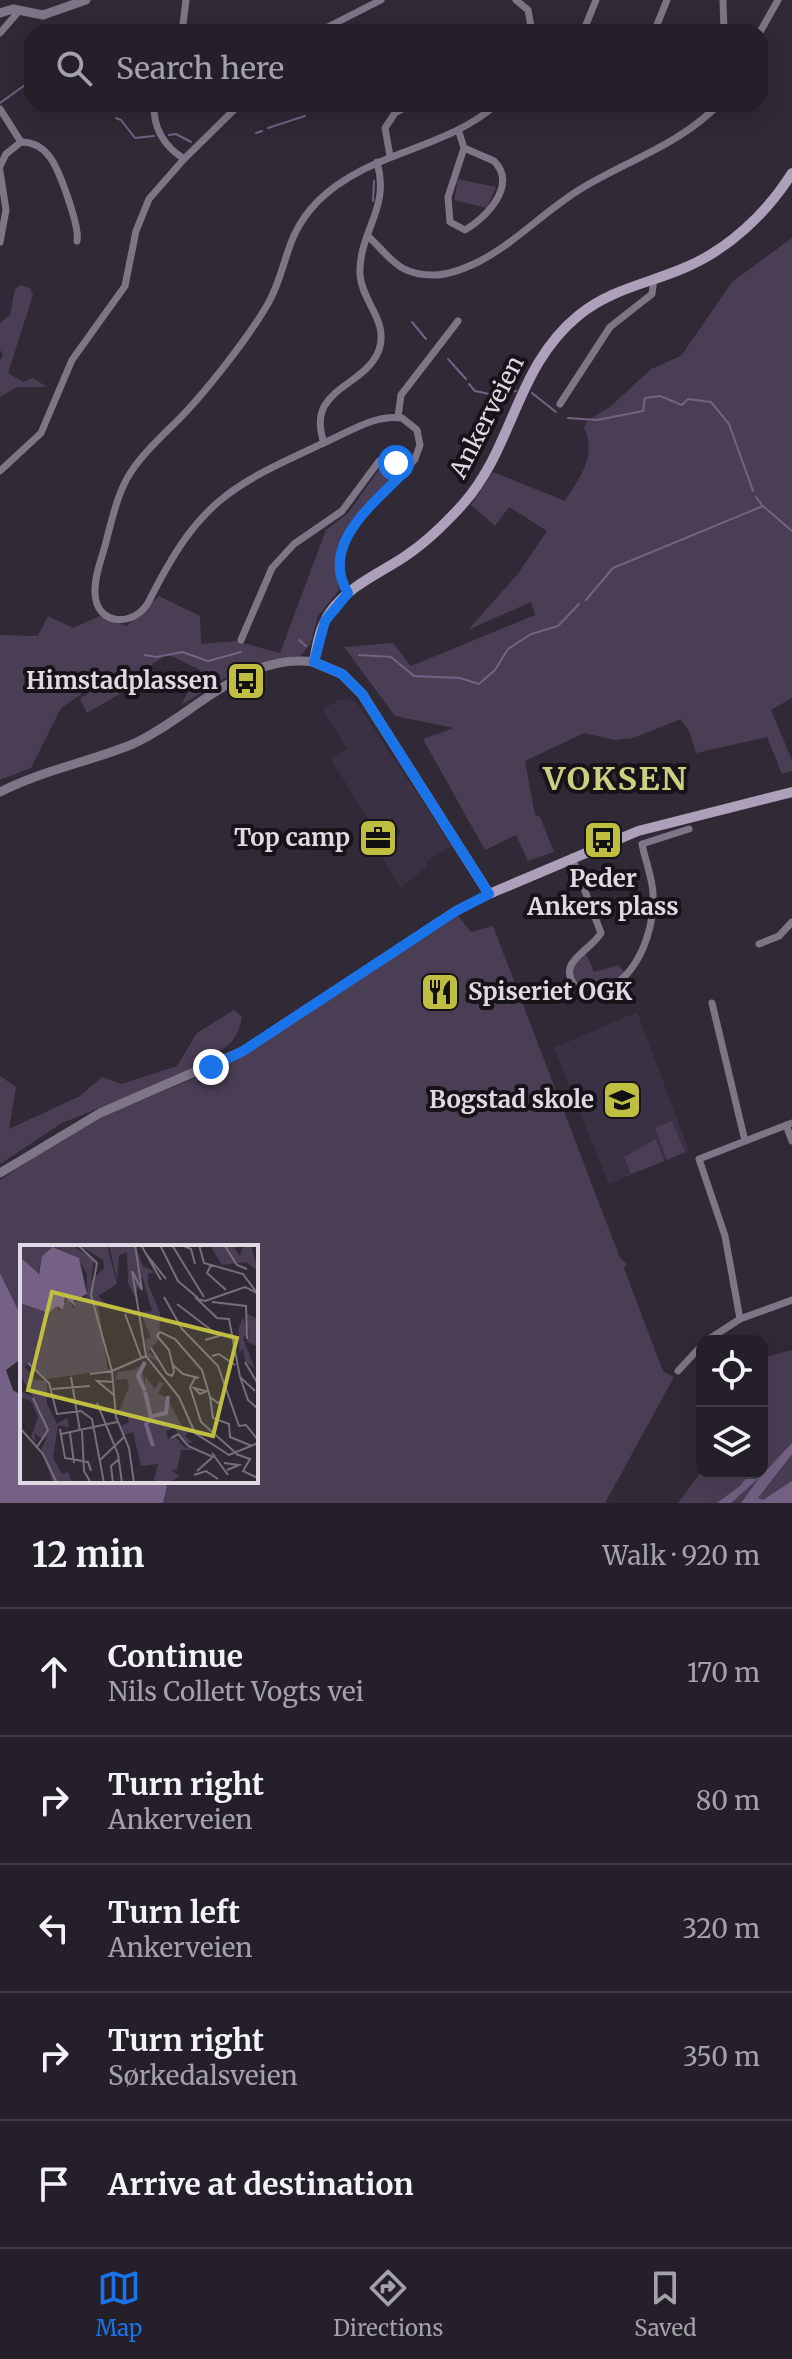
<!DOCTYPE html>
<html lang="en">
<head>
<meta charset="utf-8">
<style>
  :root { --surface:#241f28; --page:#2c2730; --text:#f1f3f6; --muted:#a3a2a8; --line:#413d45; --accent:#1a73e8 }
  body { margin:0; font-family:Merriweather,serif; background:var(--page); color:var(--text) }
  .controls { position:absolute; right:24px; bottom:24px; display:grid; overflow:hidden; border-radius:16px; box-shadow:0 8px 32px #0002 }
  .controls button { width:72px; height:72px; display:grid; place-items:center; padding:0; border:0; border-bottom:2px solid var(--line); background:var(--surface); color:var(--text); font:40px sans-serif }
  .stop { position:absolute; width:24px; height:24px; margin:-18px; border:6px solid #1a73e8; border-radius:50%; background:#fff }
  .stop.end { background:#1a73e8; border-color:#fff; box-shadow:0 2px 8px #0008 }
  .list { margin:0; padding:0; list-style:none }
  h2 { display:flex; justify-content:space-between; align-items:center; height:104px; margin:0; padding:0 32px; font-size:34px }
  h2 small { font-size:26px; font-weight:400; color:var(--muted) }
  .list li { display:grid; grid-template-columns:52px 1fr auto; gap:24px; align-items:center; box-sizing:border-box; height:128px; padding:0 32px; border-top:2px solid var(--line) }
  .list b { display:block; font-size:30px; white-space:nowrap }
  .list p { margin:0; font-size:26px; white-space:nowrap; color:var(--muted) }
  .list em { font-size:26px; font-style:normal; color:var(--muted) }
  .icon { flex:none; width:44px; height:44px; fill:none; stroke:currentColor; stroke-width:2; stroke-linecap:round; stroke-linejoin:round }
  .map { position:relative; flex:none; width:792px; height:1503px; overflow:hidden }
  .search { position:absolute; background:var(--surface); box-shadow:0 8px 32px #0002; left:24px; right:24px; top:24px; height:88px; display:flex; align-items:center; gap:20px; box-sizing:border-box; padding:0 28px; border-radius:24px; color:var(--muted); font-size:30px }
  .sheet { height:744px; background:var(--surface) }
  nav { display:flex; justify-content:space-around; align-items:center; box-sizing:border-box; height:112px; border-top:2px solid var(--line); background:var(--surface); font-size:22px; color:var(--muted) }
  nav a { display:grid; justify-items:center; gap:4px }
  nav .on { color:var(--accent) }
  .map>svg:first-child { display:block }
</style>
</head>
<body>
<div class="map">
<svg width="792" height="1503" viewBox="0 0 792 1503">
  <rect width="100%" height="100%" fill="#302936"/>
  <g fill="#3b3144">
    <path d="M350 699 357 703 452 846 426 862 427 866 401 888 383 859 382 850 401 832 392 817 374 827 331 760 347 749 323 709 339 700Z"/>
    <path d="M637 1012 689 1151 609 1184 554 1048Z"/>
  </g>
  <g fill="#4a3e55">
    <path d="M458 179 496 187 487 208 454 200Z"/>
    <path d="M792 238V698L771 710 792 760V771L782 774 767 737 696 753 690 733 681 719 633 738 615 740 584 733 525 761 535 815 540 817 554 852 528 861 516 835 485 850 423 739 454 728 395 716 344 647 393 643 411 666 535 615 531 602 468 630 517 575 547 531 509 507 495 526 471 505 493 472 565 501C580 477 597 456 584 427L588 420 610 407 651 369 681 356 732 282Z"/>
    <path d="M21 285 30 288 33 295 8 373 23 382 33 378 47 387H17L0 397V360L3 354 0 350V323L10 315 15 289Z"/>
    <path d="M390 464 399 472C364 513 332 531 339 590L318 616 310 645 299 657 230 675 181 705 200 670 167 654 142 672V681L87 713 80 699 109 678 133 674 108 676 61 708 31 768 0 780V635L38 636 48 616 73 628 100 616 127 626 159 596 200 616 201 644 236 641 280 653 326 530 348 513 380 468Z"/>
    <path d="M458 916 471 932 493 926 620 1258 627 1264 624 1268 663 1371 674 1377 605 1503H163L167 1488 162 1481H256V1247H22V1318L0 1273V1180L79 1126 224 1066Z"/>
    <path d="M585 952 594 972 618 965 625 973 598 989 581 988 571 972 572 963Z"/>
    <path d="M234 1010 242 1017C239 1035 232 1044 217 1053L216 1061 62 1123 0 1164V1076L16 1087 9 1129 80 1096 102 1077 122 1084 177 1066 197 1033Z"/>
    <path d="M672 1121 685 1152 667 1160 655 1128Z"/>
    <path d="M656 1139 664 1161 631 1174 624 1157Z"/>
    <path d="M792 1350V1503H678L702 1471 762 1473V1358Z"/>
  </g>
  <g fill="#746185">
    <path d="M0 1273 22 1318V1358L6 1370 13 1390 22 1396V1481H162L167 1487 163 1503H0Z"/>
    <path d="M792 1443V1454L758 1498 763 1500 792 1481V1503H741L760 1477 731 1503H717L740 1486 750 1473 765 1472Z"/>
  </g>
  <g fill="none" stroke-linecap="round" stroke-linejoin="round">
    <g stroke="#746185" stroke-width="2">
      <path d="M0 103 32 80"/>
      <path d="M116 118 121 120 135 138 154 136"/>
      <path d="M268 128 305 116"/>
      <path d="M256 133 262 131"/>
      <path d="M169 135 176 134 191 142"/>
      <path d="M373 201 374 181"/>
      <path d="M412 322 426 339"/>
      <path d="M448 359 466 379"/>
      <path d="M469 384 475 391 494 395 516 391"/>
      <path d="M532 393 556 412"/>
      <path d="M568 418 597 420 643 411 645 398 660 396 682 405 688 399 711 402 729 424 753 491"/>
      <path d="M756 497 762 505"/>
      <path d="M586 600 613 568 763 506 792 531"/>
      <path d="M299 640 306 646"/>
      <path d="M145 655 157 657 182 652 208 661 241 652"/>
      <path d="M359 655 391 657 414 676 460 678 479 684 495 670 508 649 531 634 558 626 579 604"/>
    </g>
    <g stroke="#7e7687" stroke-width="7">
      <path d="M516 0 528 10 532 32"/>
      <path d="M723 0 724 32"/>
      <path d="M182 32 186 0"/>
      <path d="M318 32 381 0"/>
      <path d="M583 32 596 0"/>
      <path d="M654 32 667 0"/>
      <path d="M760 32 778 0"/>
      <path d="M0 33 19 11"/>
      <path d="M154 104C153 128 164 146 184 159"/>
      <path d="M528 104H561"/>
      <path d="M0 109 21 142"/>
      <path d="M459 132 464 148 494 161C518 185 486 218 465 230L450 222 448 197 464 148"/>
      <path d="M390 156 385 128 395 113 412 104"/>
      <path d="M0 166 6 154 21 142C32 142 42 147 49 156 59 168 80 227 77 241"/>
      <path d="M0 171 6 210 0 242"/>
      <path d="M369 237C391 258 398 275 434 275 450 275 466 268 480 261 516 242 545 211 579 190 626 161 681 144 719 104"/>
      <path d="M560 404 610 327 652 294 654 278"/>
      <path d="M398 417 401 395 458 321"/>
      <path d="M324 443C305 387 364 389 379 350 389 321 362 302 360 275 358 232 391 209 377 162"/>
      <path d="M0 471 41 433 72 360 125 286 136 231 149 199 184 159 240 104"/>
      <path d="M348 593C315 541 385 494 415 459L420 445 417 430 402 418C376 414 351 431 328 441 228 487 200 500 149 601 136 627 96 627 95 593 94 578 101 560 105 546 122 478 125 472 175 423 202 397 254 331 271 298 289 261 285 235 318 201 368 151 444 151 497 104"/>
      <path d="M241 640 272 568 294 544 342 511 379 461 389 459 406 470"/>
      <path d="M572 857 601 933C589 953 552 963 579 990 630 1002 656 934 653 893 652 876 645 860 642 844L689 829"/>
      <path d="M759 944 779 936 792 922"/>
      <path d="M712 1003 745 1141"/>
      <path d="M786 1125 792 1141"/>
      <path d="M740 1319 725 1236 699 1159 792 1123"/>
      <path d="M706 1341 740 1319 792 1300"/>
      <path d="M678 1371 702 1345"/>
    </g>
    <g stroke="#7e7687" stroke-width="9">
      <path d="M0 13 13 9 43 15 86 0"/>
      <path d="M0 792C43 770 89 762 133 744 191 718 243 652 314 662"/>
      <path d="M0 1173 100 1113 243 1051 456 911 489 894"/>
    </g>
    <path stroke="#ada0ba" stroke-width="10" d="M792 173C767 213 728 250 684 268 647 284 611 289 579 315 515 367 515 445 463 504 445 524 427 542 404 557 380 573 349 586 331 611 320 626 317 644 314 662L342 674 362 694 489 894 638 831 792 792"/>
  </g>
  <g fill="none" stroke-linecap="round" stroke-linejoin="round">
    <path stroke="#1a73e8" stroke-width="10" d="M211 1067 243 1051 456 911 489 894 362 694 342 674 314 662 325 621 348 593C318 544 376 502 406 470L396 463"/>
  </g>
  <defs>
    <g id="bus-square" transform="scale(2)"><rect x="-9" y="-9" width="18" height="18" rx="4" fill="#bfbe41" stroke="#161319"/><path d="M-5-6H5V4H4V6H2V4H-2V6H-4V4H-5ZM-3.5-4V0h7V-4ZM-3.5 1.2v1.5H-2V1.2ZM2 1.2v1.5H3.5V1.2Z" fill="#111"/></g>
    <g id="office-square" transform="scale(2)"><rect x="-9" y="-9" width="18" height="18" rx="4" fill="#bfbe41" stroke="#161319"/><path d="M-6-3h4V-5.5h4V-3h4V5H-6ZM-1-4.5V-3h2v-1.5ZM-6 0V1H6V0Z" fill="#111"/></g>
    <g id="restaurant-square" transform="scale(2)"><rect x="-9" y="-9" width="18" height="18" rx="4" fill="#bfbe41" stroke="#161319"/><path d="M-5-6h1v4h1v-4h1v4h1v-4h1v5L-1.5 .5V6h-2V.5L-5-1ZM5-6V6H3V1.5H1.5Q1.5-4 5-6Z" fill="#111"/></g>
    <g id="school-square" transform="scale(2)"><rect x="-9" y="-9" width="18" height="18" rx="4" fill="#bfbe41" stroke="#161319"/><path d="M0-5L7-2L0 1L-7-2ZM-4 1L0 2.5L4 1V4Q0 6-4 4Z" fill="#111"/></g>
  </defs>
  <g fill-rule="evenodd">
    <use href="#bus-square" x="246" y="681"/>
    <use href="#office-square" x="378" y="838"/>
    <use href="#bus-square" x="603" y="840"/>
    <use href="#restaurant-square" x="440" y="992"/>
    <use href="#school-square" x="622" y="1100"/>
  </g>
  <g text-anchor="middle" stroke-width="8" stroke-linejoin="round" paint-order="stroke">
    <g font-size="24" fill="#ded9e2" stroke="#161319">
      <text transform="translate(487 417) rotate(-63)" y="8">Ankerveien</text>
    </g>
    <g font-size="24" font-weight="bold" fill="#ded9e2" stroke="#161319" text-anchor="end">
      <text x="218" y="689">Himstadplassen</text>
      <text x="350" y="846">Top camp</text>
      <text x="603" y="887" text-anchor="middle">Peder<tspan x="603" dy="28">Ankers plass</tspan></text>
      <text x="468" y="1000" text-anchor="start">Spiseriet OGK</text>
      <text x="594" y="1108">Bogstad skole</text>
    </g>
    <g font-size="32" font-weight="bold" letter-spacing="2" fill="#cdce80" stroke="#161319">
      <text x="616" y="790">VOKSEN</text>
    </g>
  </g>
  <g transform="translate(20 1245)">
    <rect width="238" height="238" fill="#302936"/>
    <path d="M0 0H51L74 14 71 36 84 23 83 15 59 0H87L97 39 78 51 86 59 78 61 88 125 27 134 8 118 5 122 15 135 27 136V159L37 179 47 173 49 183 38 180 33 213 42 229 48 227 52 238H33L21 204 28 191 24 195 14 188 16 199 11 192 18 172 11 156 0 152 1 146 13 152 2 134 0 140V58L37 61 39 66 48 52 53 63 57 62 53 57 67 52V29L58 13 36 2 22 11 18 29 0 12ZM89 0H115L123 21 135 27 128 29V39L140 68 139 94 128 107 142 117 128 112 125 94 131 93 121 68 132 66 122 31 115 52 108 38 107 7 99 10 97 35ZM190 0H212L220 11 224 0H231L238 26 226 17 202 20ZM227 69 238 74V102L227 97 229 87 223 93 235 124 225 116 223 104 219 109V82L223 72 226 83ZM127 116 122 124 125 140V131L135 144 140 136 144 139 138 148 147 153 164 185H170L165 191 173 197 167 199 154 183 146 186 148 194 155 191 164 202 176 205H161L157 225H151L160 231 149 238H133L138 219 121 221 113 187 104 190 101 181 109 177 106 167 98 168 109 142 107 134 95 135 98 127 114 125Z" fill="#4a3e55"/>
    <path d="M33 2 59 13 67 49 53 56 57 63 45 52 43 64 36 61 29 68 0 58V12L19 29 22 11Z" fill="#746185"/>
    <path fill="none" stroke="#746185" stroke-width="4" d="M125 146 118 131 125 117M125 147 131 172 126 179 133 201M133 171 146 168 148 151"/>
    <path fill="none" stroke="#766f7b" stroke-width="2" d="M58 0 77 18 71 50 92 126 70 129M115 0 122 45M121 0 141 35M140 0 158 36 178 53M152 0 184 52M162 0 171 4 175 19M179 0 184 18 223 29 237 48 225 42 185 56M205 1 217 20 227 24M127 10 146 34M191 20 187 28 206 45M122 45 112 26 126 111M144 52 162 84 198 121 219 181 226 180 238 195M185 56 177 54 197 73 209 74 220 132 235 146M192 57 226 61 227 94M157 59 199 91 185 95M105 69 121 112M131 103 147 129M192 111 199 109 215 120M225 117 238 139M8 118 29 138 37 169 61 166 72 174 84 238M152 119 163 129 179 133M147 129 152 131 154 126 149 105 137 91 140 87 155 94 182 125 190 152 198 158 203 154M176 131 170 142 181 177 217 209M51 132 60 186M220 132 228 155 238 164M32 144 70 141M185 146 174 143 180 149 187 146M94 150 77 136 94 137M190 152 193 173 209 179 210 192 232 201M13 153 28 185 17 202M77 158 98 209 102 238M0 183 23 209 37 238M40 184 45 213 68 217 71 226M62 186 64 226 71 238M50 188 54 218M41 189 97 177M151 193 158 189 168 201 193 212M192 208 208 230M216 209 230 214 223 226 238 233M80 215 104 192M204 218 219 220 207 225M177 226 195 210M174 230 186 226 198 234M93 238 91 221 99 214M114 238 109 203 96 172 92 126 126 111 159 152 175 188 209 210 238 198"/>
    <path fill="#bfbe41" fill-opacity="0.15" stroke="#bfbe41" stroke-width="4" d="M32 47 217 93 193 191 8 145Z"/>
    <rect width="238" height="238" fill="none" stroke="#ded9e2" stroke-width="4"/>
  </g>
</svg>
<div class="controls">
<button><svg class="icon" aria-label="locate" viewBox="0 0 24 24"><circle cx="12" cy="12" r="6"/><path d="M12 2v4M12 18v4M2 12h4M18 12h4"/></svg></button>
<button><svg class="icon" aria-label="layers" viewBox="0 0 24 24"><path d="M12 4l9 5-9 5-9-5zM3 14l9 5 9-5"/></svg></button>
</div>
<div class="stop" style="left:396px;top:463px"></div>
<div class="stop end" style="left:211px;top:1067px"></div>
<div class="search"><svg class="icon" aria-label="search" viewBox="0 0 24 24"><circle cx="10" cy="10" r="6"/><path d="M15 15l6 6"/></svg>Search here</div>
</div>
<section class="sheet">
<h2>12 min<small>Walk · 920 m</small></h2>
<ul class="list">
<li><svg class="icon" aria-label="ahead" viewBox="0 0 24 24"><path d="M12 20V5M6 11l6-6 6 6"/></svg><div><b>Continue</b><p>Nils Collett Vogts vei</p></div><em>170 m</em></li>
<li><svg class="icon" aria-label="right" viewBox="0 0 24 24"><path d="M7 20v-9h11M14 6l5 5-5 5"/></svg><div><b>Turn right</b><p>Ankerveien</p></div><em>80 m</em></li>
<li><svg class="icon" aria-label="left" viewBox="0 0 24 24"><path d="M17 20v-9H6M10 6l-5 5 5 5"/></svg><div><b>Turn left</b><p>Ankerveien</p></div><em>320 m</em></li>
<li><svg class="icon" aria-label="right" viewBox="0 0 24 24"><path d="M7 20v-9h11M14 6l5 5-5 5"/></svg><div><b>Turn right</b><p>Sørkedalsveien</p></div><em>350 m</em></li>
<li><svg class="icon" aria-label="arrive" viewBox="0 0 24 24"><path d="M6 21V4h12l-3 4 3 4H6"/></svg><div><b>Arrive at destination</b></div></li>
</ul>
</section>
<nav>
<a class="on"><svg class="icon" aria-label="map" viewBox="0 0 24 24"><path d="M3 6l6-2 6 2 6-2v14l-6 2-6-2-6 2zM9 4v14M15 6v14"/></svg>Map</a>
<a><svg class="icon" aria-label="directions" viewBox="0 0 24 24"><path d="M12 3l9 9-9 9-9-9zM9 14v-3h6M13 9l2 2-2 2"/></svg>Directions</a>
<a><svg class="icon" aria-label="saved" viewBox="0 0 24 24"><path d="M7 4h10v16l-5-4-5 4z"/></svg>Saved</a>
</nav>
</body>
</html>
